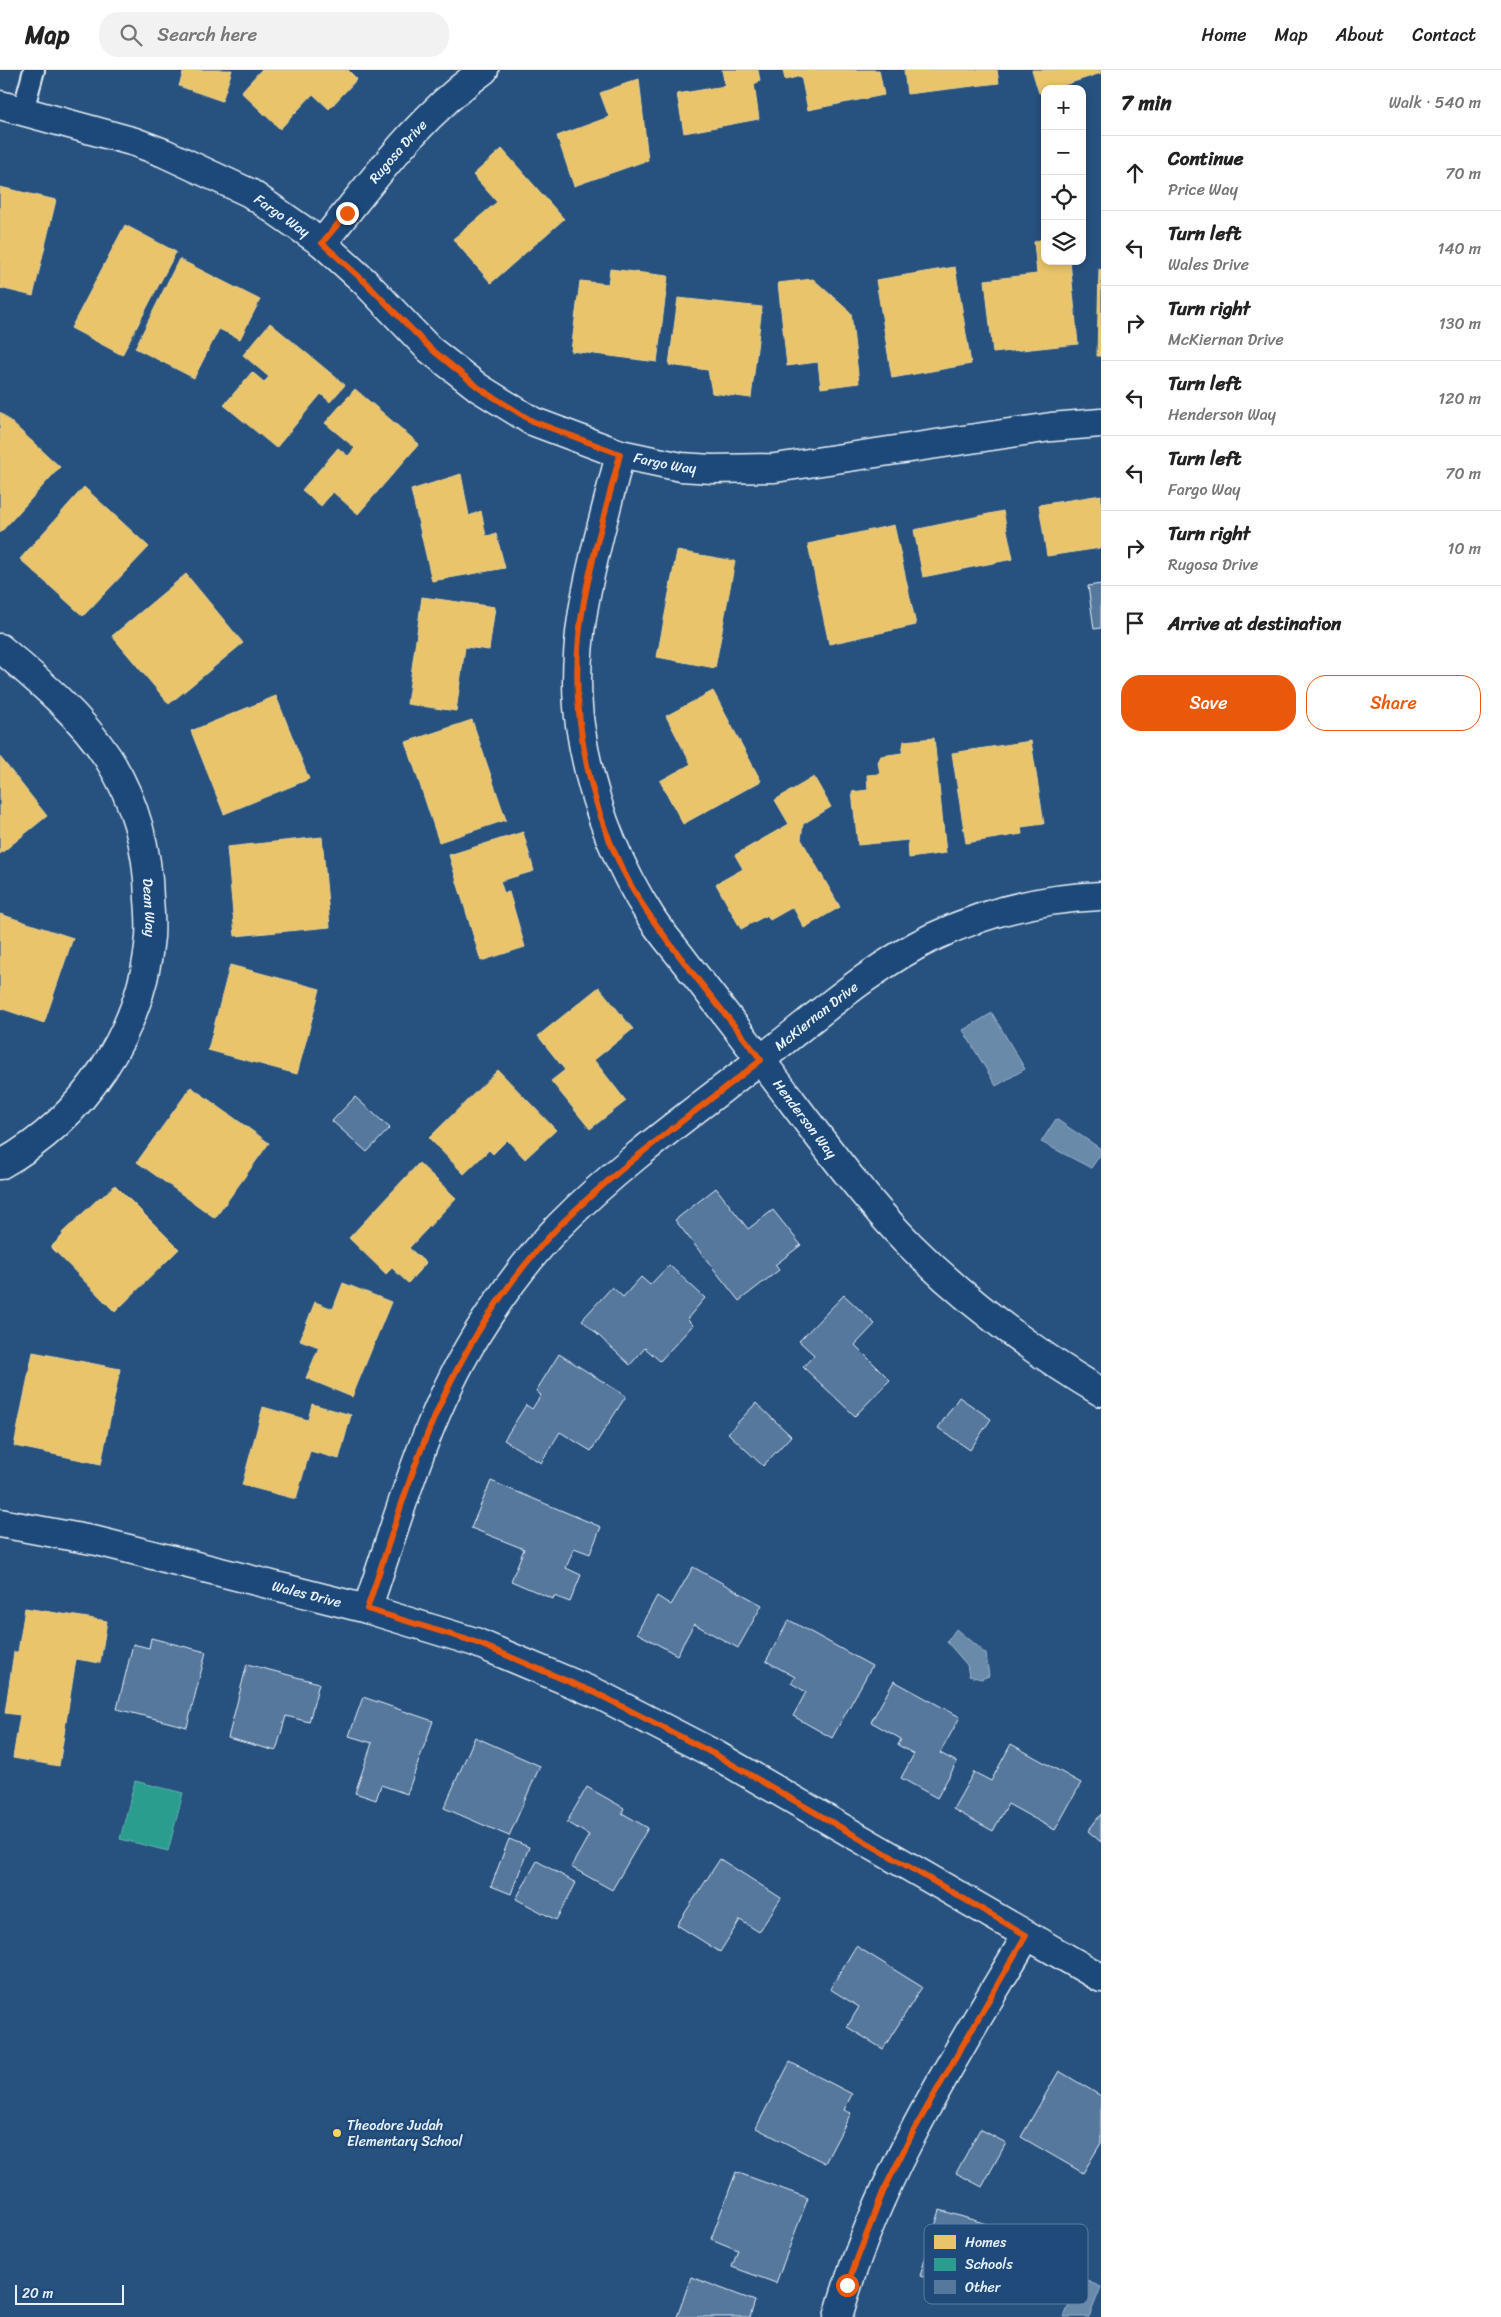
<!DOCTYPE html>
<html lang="en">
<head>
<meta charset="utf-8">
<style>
  :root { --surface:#fff; --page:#f2f2f2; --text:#222; --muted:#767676; --line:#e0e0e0; --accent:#ea580c }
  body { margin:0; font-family:Sriracha,sans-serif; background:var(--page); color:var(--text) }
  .controls { position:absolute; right:15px; top:15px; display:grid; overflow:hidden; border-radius:10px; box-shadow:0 2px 8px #0003 }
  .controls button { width:45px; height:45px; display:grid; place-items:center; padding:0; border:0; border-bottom:1px solid var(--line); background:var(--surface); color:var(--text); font:25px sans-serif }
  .scale { position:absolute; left:15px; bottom:12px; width:109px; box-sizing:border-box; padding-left:5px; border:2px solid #e8f1f8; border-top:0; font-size:14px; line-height:18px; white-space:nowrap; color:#e8f1f8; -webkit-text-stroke:4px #1f4a7a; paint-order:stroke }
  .stop { position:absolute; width:15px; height:15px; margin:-11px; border:4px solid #ea580c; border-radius:50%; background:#fff }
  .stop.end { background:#ea580c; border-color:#fff; box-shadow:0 1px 5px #0008 }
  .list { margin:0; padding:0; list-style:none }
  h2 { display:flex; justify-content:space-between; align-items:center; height:65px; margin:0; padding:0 20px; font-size:21px }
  h2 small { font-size:16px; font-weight:400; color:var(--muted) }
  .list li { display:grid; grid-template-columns:32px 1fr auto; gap:15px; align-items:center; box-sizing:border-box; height:75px; padding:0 20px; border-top:1px solid var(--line) }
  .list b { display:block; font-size:19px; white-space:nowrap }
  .list p { margin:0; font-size:16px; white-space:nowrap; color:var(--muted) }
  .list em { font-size:16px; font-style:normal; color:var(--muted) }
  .actions { display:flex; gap:10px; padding:15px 20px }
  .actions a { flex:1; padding:11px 0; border:1px solid var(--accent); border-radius:20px; text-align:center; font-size:18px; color:var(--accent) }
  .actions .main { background:var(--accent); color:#fff }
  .icon { flex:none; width:28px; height:28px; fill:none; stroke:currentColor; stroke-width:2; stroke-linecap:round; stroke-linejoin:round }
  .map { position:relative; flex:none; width:1101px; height:2247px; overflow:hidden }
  header { display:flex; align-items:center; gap:30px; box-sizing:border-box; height:70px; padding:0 25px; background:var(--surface); border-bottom:1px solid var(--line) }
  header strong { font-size:24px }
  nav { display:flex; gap:28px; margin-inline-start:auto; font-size:18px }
  .search { width:350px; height:45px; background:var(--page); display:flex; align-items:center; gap:12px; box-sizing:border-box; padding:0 18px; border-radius:20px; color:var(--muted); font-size:19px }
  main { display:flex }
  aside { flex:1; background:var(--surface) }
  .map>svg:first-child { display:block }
</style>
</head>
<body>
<header>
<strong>Map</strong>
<div class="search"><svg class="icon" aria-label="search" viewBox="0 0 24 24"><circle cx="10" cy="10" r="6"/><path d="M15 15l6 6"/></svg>Search here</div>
<nav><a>Home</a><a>Map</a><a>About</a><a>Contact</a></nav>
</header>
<main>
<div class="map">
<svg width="1101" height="2247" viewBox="0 0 1101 2247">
  <rect width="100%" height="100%" fill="#27517f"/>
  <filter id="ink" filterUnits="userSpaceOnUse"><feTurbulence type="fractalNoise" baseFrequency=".02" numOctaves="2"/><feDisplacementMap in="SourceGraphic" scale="10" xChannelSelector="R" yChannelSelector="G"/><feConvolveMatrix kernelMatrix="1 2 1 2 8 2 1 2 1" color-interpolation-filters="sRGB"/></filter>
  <g filter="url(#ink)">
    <g fill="#6b8aaa" stroke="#9db3c9">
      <path d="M992 943 1025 999 996 1016 963 960Z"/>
      <path d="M1056 1049 1101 1079V1084L1091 1098 1041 1072Z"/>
      <path d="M956 1559 986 1584 989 1606 981 1609 969 1606 967 1595 947 1572Z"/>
      <path d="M1080 2208 1101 2217 1089 2247H1064Z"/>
    </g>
    <g fill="#e9c46a" stroke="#e9d295">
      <path d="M184 0H232L222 31 179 16Z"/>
      <path d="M261 0H348L357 9 329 39 313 24 280 59 241 22Z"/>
      <path d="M722 0H758L760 11 754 14 759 49 684 63 677 24 725 16Z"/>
      <path d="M783 0H879L884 25 808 40 801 6 785 10Z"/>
      <path d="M904 0H997L999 13 907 24Z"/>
      <path d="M1032 0H1101V3L1052 19H1045V21L1039 23Z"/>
      <path d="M639 9 648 90 574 116 557 66 609 47 600 23Z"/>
      <path d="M502 79 564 149 491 213 453 169 497 132 473 105Z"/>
      <path d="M0 117 56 130 33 226 0 218Z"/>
      <path d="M125 155 176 182 122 285 71 258Z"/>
      <path d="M1045 168V191H1070L1078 274 993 283 985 210 1037 204 1034 172Z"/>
      <path d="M179 189 260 230 240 269 219 259 194 308 135 278Z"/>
      <path d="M955 197 971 294 892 308 876 210Z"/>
      <path d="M610 199 668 206 657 292 571 281 580 211 608 214Z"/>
      <path d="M1099 199 1101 200V286H1097Z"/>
      <path d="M813 209 851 243 859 313 821 318 818 292 787 296 778 213Z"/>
      <path d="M678 228 762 237 751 328 712 323 708 300 669 295Z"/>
      <path d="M270 253 345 315 330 332 321 324 276 378 224 335 252 302 264 312 269 307 243 285Z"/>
      <path d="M355 319 419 374 358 444 333 422 321 436 302 420 338 378 348 386 355 378 325 353Z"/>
      <path d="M0 342 60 397 0 463Z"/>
      <path d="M461 404 469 446 481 441 486 466 496 464 505 498 432 511 411 420Z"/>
      <path d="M84 417 149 477 83 546 20 489Z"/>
      <path d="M1101 425V478L1047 486 1039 435Z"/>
      <path d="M1003 441 1013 489 923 507 914 460Z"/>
      <path d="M894 455 916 555 829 574 808 474Z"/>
      <path d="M677 481 735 491 715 598 657 587Z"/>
      <path d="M186 504 243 573 169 634 112 566Z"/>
      <path d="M422 527 495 537 489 580 465 577 456 641 407 634Z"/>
      <path d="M713 621 761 711 683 754 660 711 691 694 666 646Z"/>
      <path d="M276 626 309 709 224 744 191 661Z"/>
      <path d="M472 650 506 750 439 772 406 672Z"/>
      <path d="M934 668 946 783 909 788 908 770 858 775 852 722 868 720 867 705 880 704 878 692 881 686 902 683 904 671Z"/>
      <path d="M1031 671 1044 754 1021 757 1022 764 966 773 952 683Z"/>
      <path d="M0 687 47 746 0 784Z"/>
      <path d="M814 707 831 737 803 754 801 769 840 837 804 858 793 837 770 850 767 845 741 859 716 814 743 799 735 785 789 754 775 730Z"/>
      <path d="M523 762 534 801 500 811 504 823 509 822 525 877 481 891 449 785Z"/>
      <path d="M322 767 330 857 235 866 227 777Z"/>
      <path d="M0 844 73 868 44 953 0 938Z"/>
      <path d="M230 895 320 919 297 1004 208 980Z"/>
      <path d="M599 917 633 959 594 990 626 1031 590 1059 551 1011 565 1000 538 966Z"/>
      <path d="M498 1000 556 1060 525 1089 507 1070 493 1084 489 1080 464 1104 429 1068Z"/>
      <path d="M191 1017 269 1073 215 1148 137 1092Z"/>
      <path d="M419 1093 456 1128 409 1178 426 1193 408 1213 392 1198 386 1204 349 1168Z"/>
      <path d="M115 1115 179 1179 115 1242 51 1177 63 1165 62 1163 100 1127 101 1128Z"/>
      <path d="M343 1213 391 1232 352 1327 306 1308 319 1277 300 1270 315 1232 333 1239Z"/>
      <path d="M33 1282 120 1299 101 1394 14 1376Z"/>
      <path d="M312 1334 351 1345 339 1389 310 1381 296 1429 242 1415 263 1337 308 1350Z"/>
      <path d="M25 1538 107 1551 100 1593 76 1589 59 1696 13 1688 20 1645 5 1643 14 1582H18Z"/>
    </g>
    <path fill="#2a9d8f" stroke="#63b6ae" d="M135 1711 183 1723 168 1781 120 1769Z"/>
    <g fill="#57789d" stroke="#e8f1f8">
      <path d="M1101 514V558L1094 559 1088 516Z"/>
      <path d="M355 1027 390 1058 367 1082 332 1051Z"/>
      <path d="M716 1118 748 1159 773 1140 801 1175 775 1195 779 1200 739 1231 675 1150Z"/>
      <path d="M669 1195 705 1228 687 1249 693 1255 660 1291 645 1278 630 1295 582 1250 612 1217 623 1227 641 1207 650 1215Z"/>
      <path d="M844 1225 875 1254 855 1275 890 1310 855 1346 803 1297 814 1285 799 1271Z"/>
      <path d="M559 1284 626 1326 591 1381 560 1362 541 1393 504 1370 526 1335 532 1339 541 1325 536 1321Z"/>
      <path d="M959 1327 991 1349 970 1380 938 1358Z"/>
      <path d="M756 1333 791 1366 763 1396 728 1363Z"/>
      <path d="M491 1411 601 1457 590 1484 574 1478 566 1498 581 1505 570 1532 554 1526 553 1529 511 1511 524 1479 471 1458Z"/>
      <path d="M693 1497 762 1535 738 1578 694 1554 677 1585 637 1563 657 1526 671 1535Z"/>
      <path d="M789 1550 872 1596 832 1668 793 1646 806 1622 791 1613 795 1607 766 1591Z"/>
      <path d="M151 1568 206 1582 187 1657 117 1639 133 1574 149 1578Z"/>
      <path d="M247 1594 319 1613 309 1652 286 1646 276 1681 228 1668Z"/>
      <path d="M894 1611 960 1647 940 1683 957 1692 937 1728 901 1708 914 1684 898 1675 901 1669 871 1652Z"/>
      <path d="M363 1627 433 1651 407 1724 381 1715 376 1730 355 1723 372 1673 349 1666Z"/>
      <path d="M475 1667 540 1696 509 1766 444 1738Z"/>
      <path d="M1011 1674 1081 1713 1055 1760 1008 1734 993 1761 953 1739 974 1702 991 1711Z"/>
      <path d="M587 1717 624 1738 622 1743 648 1758 612 1820 571 1797 589 1765 567 1752Z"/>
      <path d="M1101 1744V1772L1088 1761Z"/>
      <path d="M509 1769 529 1777 511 1824 491 1816Z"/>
      <path d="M720 1789 781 1828 759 1862 740 1850 720 1882 677 1855Z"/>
      <path d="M537 1791 576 1813 556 1850 516 1829Z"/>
      <path d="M856 1876 922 1917 883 1979 847 1957 859 1937 830 1919Z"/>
      <path d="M790 1992 852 2024 844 2040 851 2043 825 2093 756 2058Z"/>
      <path d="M1059 2001 1101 2026V2073L1083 2103 1021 2067Z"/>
      <path d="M980 2059 1006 2073 982 2117 956 2103Z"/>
      <path d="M736 2102 808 2128 776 2213 732 2197 738 2180 711 2169Z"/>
      <path d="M940 2140 1013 2162 994 2228 920 2206Z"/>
      <path d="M691 2207 755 2231 750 2247H677Z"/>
    </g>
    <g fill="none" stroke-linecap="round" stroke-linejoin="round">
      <g stroke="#e8f1f8" stroke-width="24">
        <path id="lane" d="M23 41 34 0"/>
      </g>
      <g stroke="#e8f1f8" stroke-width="31">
        <g id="street">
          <path id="s1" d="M0 35 135 72 164 83 250 123 322 173 365 212 429 279 479 318 532 351 620 384 681 397 712 399 775 398 1051 357 1101 353"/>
          <path id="s2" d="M322 173C372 112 419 46 484 0"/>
          <path id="s3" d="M620 384C599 471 567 563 580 655 590 724 613 788 651 847 661 863 674 877 685 892 710 924 735 956 759 988 807 1050 855 1119 910 1175 967 1232 1032 1281 1101 1322"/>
          <path id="s4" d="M0 578C39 611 80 645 108 688 135 730 148 780 149 829 150 841 151 854 150 867 142 962 83 1049 0 1095"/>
          <path id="s5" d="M0 1453 97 1471 367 1539 475 1572 598 1624 716 1685 1101 1908"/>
          <path id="s6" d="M367 1539C399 1447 424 1351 475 1267 499 1228 528 1188 560 1155 622 1092 696 1040 765 986 818 945 873 896 933 867 986 842 1043 828 1101 826"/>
          <path d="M838 2247C876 2109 955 1987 1027 1865"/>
        </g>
      </g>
      <use href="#lane" stroke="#1f4a7a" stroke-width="20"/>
      <use href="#street" stroke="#1f4a7a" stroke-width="28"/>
    </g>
  </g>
  <g fill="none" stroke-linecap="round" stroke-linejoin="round" filter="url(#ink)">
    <path stroke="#ea580c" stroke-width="6" d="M347 143 322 173 365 212 430 278 479 318 532 351 620 384C608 433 593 482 584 531 564 637 590 761 652 849 686 897 725 943 761 990 693 1044 621 1094 560 1155 512 1205 471 1267 442 1330 411 1397 391 1469 367 1539L475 1572 598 1624 716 1685 1026 1865 913 2062 883 2122 847 2215"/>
  </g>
  <circle fill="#ffd166" stroke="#1f4a7a" stroke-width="2" cx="337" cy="2063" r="5"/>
  <g text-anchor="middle" stroke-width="5" stroke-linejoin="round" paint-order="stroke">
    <g font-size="14" fill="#e8f1f8" stroke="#1f4a7a">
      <text dy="5" stroke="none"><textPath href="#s2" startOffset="119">Rugosa Drive</textPath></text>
      <text dy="5" stroke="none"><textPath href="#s1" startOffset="305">Fargo Way</textPath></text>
      <text dy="5" stroke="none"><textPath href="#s1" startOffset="770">Fargo Way</textPath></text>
      <text dy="5" stroke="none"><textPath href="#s4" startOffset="312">Dean Way</textPath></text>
      <text dy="5" stroke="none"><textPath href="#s6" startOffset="765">McKiernan Drive</textPath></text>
      <text dy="5" stroke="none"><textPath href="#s3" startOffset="736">Henderson Way</textPath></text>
      <text dy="5" stroke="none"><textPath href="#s5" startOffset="315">Wales Drive</textPath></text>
    </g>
    <g font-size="14" fill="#e8f1f8" stroke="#1f4a7a" text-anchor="start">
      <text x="347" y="2060">Theodore Judah<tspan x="347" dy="16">Elementary School</tspan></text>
    </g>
  </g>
  <rect x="924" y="2154" width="164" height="80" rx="8" fill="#1f4a7a" stroke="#5b7ca0" stroke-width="1"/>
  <rect x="934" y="2165" width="22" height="14" fill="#e9c46a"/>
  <rect x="934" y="2188" width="22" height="13" fill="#2a9d8f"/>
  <rect x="934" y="2210" width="22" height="14" fill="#57789d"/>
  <g font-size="14" fill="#e8f1f8">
    <text x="965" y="2177">Homes</text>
    <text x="965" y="2199">Schools</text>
    <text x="965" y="2222">Other</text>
  </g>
</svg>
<div class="controls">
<button>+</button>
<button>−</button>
<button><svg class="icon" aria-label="locate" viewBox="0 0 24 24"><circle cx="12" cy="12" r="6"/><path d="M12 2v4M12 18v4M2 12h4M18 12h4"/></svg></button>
<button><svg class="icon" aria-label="layers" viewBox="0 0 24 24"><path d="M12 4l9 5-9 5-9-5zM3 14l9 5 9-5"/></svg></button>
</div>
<div class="scale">20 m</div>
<div class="stop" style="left:847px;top:2215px"></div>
<div class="stop end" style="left:347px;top:143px"></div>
</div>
<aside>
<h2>7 min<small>Walk · 540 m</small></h2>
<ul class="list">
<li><svg class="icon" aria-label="ahead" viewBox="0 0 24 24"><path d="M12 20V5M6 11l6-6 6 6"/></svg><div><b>Continue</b><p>Price Way</p></div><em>70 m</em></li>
<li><svg class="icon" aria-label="left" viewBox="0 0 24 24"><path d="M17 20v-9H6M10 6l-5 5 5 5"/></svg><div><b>Turn left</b><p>Wales Drive</p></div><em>140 m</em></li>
<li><svg class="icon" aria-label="right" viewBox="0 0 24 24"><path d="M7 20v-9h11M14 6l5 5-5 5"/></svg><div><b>Turn right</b><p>McKiernan Drive</p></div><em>130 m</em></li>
<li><svg class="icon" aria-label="left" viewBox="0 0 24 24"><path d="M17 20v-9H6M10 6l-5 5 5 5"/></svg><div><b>Turn left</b><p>Henderson Way</p></div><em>120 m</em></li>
<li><svg class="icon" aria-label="left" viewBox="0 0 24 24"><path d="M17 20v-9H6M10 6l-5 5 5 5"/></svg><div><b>Turn left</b><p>Fargo Way</p></div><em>70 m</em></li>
<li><svg class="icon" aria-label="right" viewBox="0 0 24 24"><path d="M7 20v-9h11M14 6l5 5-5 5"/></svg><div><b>Turn right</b><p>Rugosa Drive</p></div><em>10 m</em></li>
<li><svg class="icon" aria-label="arrive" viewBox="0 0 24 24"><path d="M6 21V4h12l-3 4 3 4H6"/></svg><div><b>Arrive at destination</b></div></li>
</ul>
<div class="actions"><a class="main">Save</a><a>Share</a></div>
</aside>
</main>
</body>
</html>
